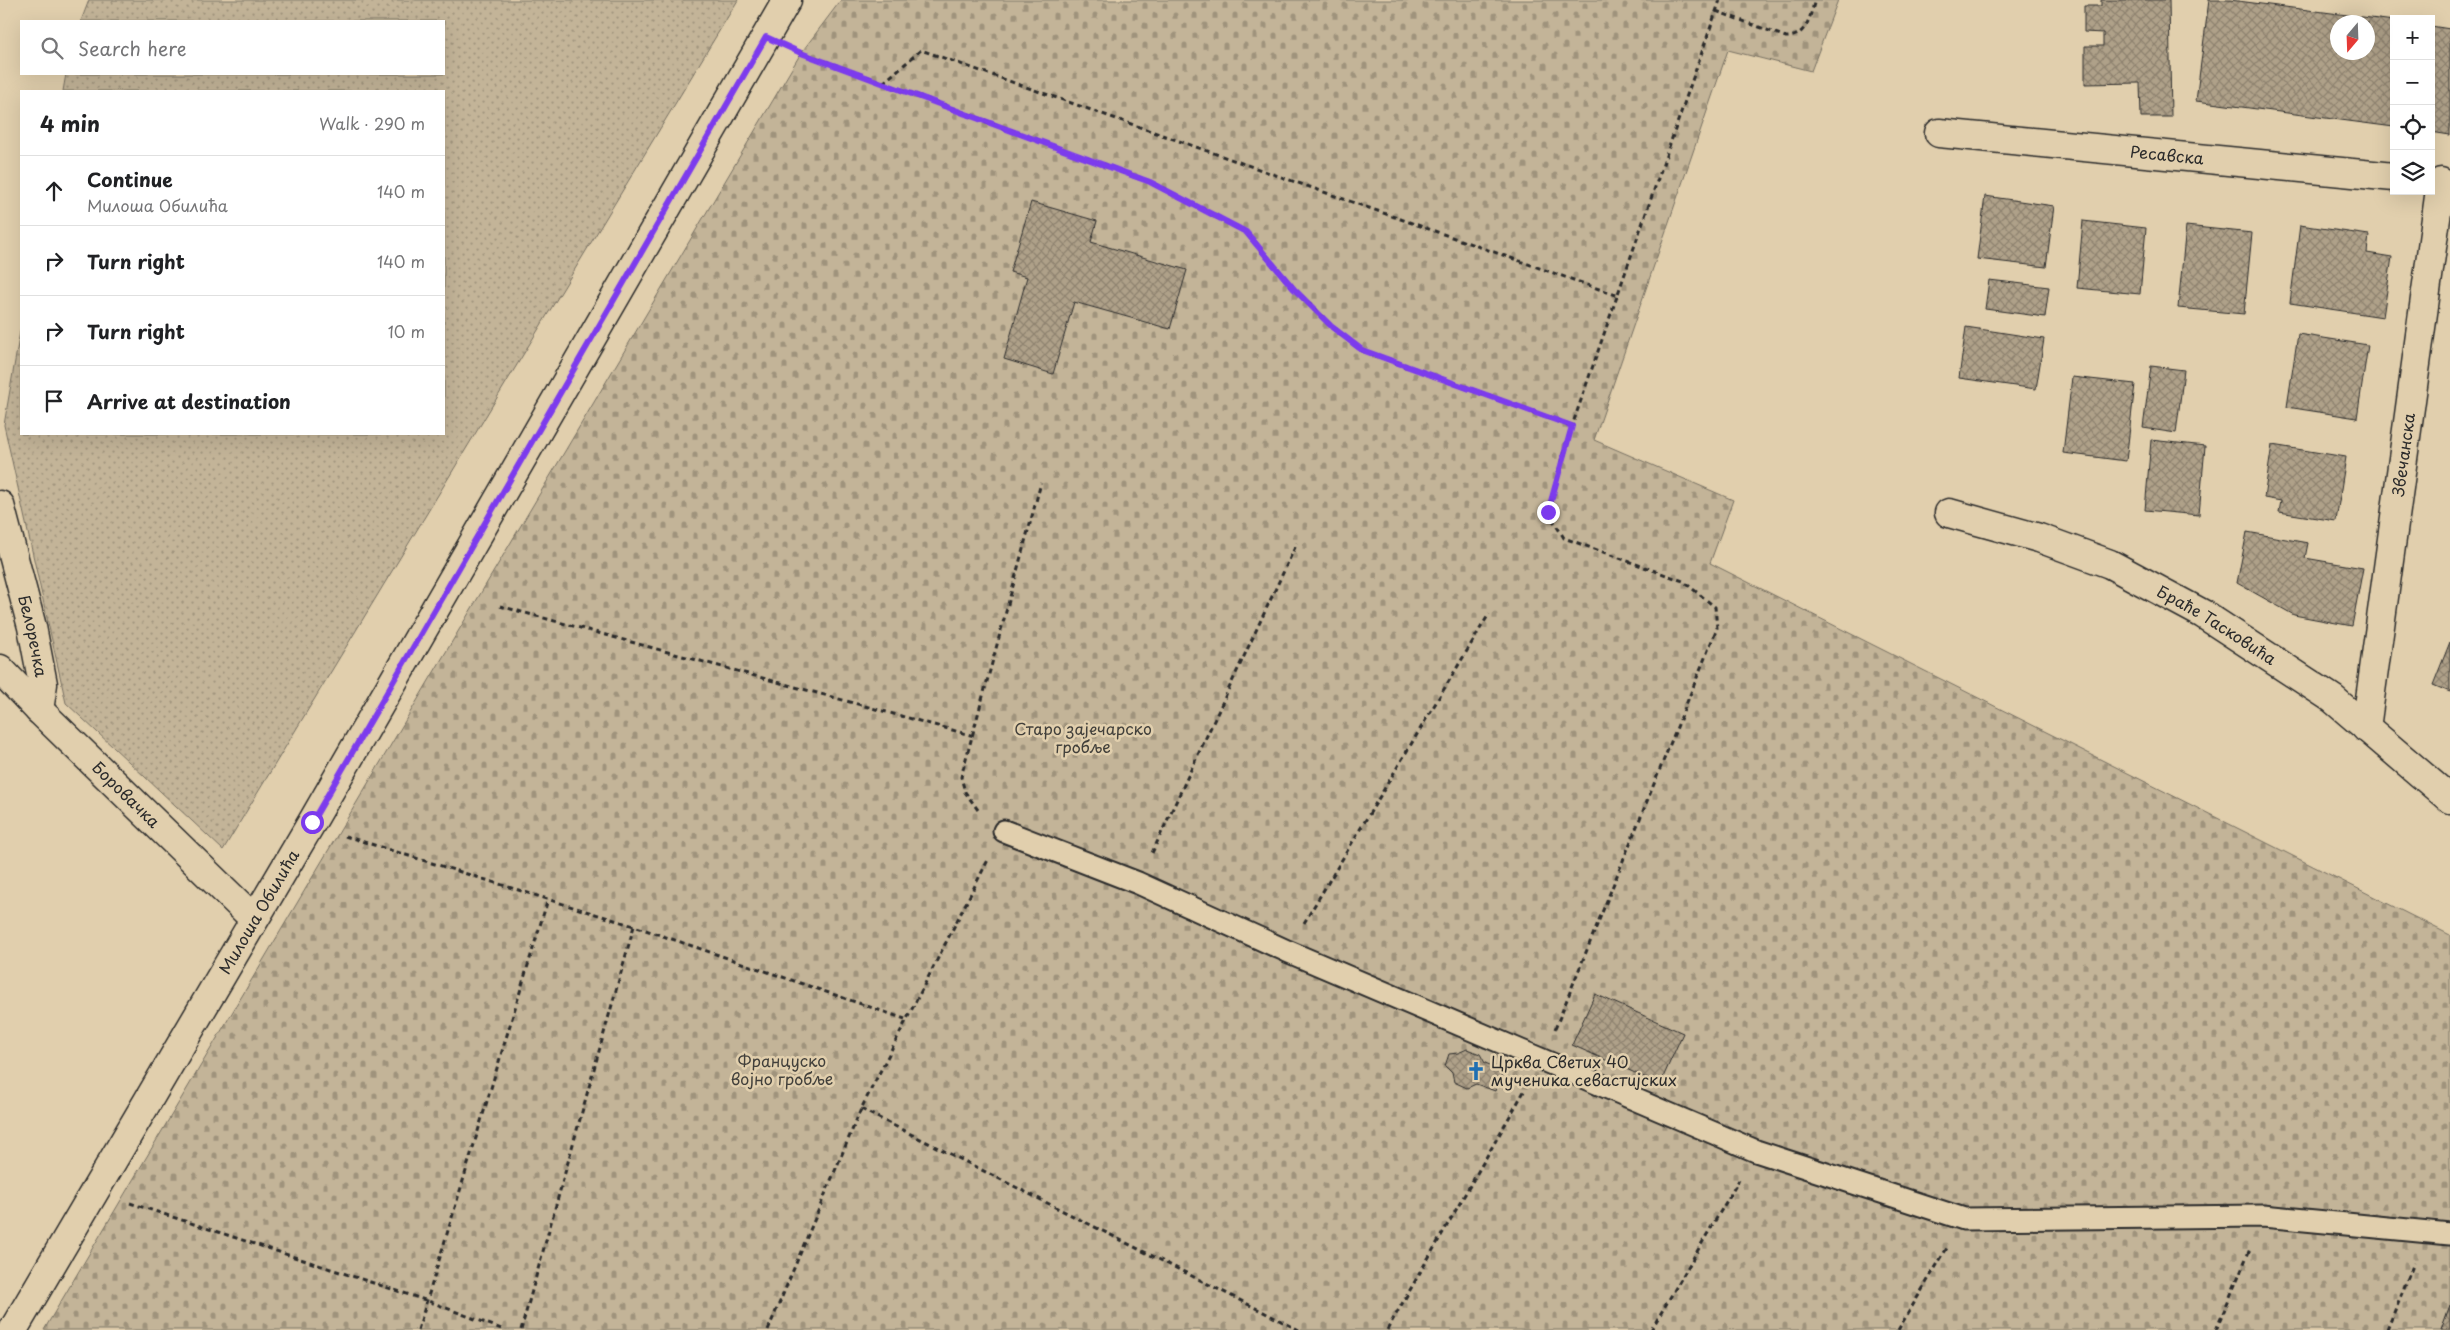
<!DOCTYPE html>
<html lang="en">
<head>
<meta charset="utf-8">
<style>
  :root { --surface:#fff; --page:#f2f2f2; --text:#202124; --muted:#757577; --line:#e0e0e0 }
  body { margin:0; font-family:"Playpen Sans",sans-serif; background:var(--page); color:var(--text) }
  .controls { position:absolute; right:15px; top:15px; display:grid; overflow:hidden; border-radius:0px; box-shadow:0 5px 20px #0002 }
  .controls button { width:45px; height:45px; display:grid; place-items:center; padding:0; border:0; border-bottom:1px solid var(--line); background:var(--surface); color:var(--text); font:25px sans-serif }
  .compass { position:absolute; left:2330px; top:15px; width:45px; height:45px; border-radius:50%; background:var(--surface); box-shadow:0 5px 20px #0002; rotate:199deg }
  .stop { position:absolute; width:15px; height:15px; margin:-11px; border:4px solid #7c3aed; border-radius:50%; background:#fff }
  .stop.end { background:#7c3aed; border-color:#fff; box-shadow:0 1px 5px #0008 }
  .list { margin:0; padding:0; list-style:none }
  h2 { display:flex; justify-content:space-between; align-items:center; height:65px; margin:0; padding:0 20px; font-size:21px }
  h2 small { font-size:16px; font-weight:400; color:var(--muted) }
  .list li { display:grid; grid-template-columns:32px 1fr auto; gap:15px; align-items:center; box-sizing:border-box; height:70px; padding:0 20px; border-top:1px solid var(--line) }
  .list b { display:block; font-size:19px; white-space:nowrap }
  .list p { margin:0; font-size:16px; white-space:nowrap; color:var(--muted) }
  .list em { font-size:16px; font-style:normal; color:var(--muted) }
  .icon { flex:none; width:28px; height:28px; fill:none; stroke:currentColor; stroke-width:2; stroke-linecap:round; stroke-linejoin:round }
  .map { position:relative; flex:none; width:2450px; height:1330px; overflow:hidden }
  .search { position:absolute; background:var(--surface); box-shadow:0 5px 20px #0002; left:20px; top:20px; width:425px; height:55px; display:flex; align-items:center; gap:12px; box-sizing:border-box; padding:0 18px; border-radius:0px; color:var(--muted); font-size:19px }
  .panel { position:absolute; background:var(--surface); box-shadow:0 5px 20px #0002; left:20px; top:90px; width:425px; height:345px; border-radius:0px }
  .map>svg:first-child { display:block }
</style>
</head>
<body>
<div class="map">
<svg width="2450" height="1330" viewBox="0 0 2450 1330">
  <defs>
    <pattern id="grass-dots" width="8" height="8" patternUnits="userSpaceOnUse" patternTransform="scale(1.25)"><rect width="8" height="8" fill="#c3b498"/><path d="M2 2h.1M6 6h.1" fill="none" stroke="#9f937c" stroke-width="1.8" stroke-linecap="round"/></pattern>
    <pattern id="cemetery-stones" width="16" height="16" patternUnits="userSpaceOnUse" patternTransform="scale(1.25)"><rect width="16" height="16" fill="#c3b498"/><path d="M2 7V4a2 2 0 0 1 4 0v3zM10 15v-3a2 2 0 0 1 4 0v3z" fill="#9f937c"/></pattern>
    <pattern id="building-cross-hatch" width="8" height="8" patternUnits="userSpaceOnUse" patternTransform="scale(1.25)"><rect width="8" height="8" fill="#afa189"/><path d="M0 0l8 8M0 8l8-8" fill="none" stroke="#8f8370"/></pattern>
  </defs>
  <rect width="100%" height="100%" fill="#e1cfad"/>
  <filter id="ink" filterUnits="userSpaceOnUse"><feTurbulence type="fractalNoise" baseFrequency=".02" numOctaves="2"/><feDisplacementMap in="SourceGraphic" scale="10" xChannelSelector="R" yChannelSelector="G"/><feConvolveMatrix kernelMatrix="1 2 1 2 8 2 1 2 1" color-interpolation-filters="sRGB"/></filter>
  <g filter="url(#ink)">
    <path fill="url(#grass-dots)" stroke="#777062" d="M89 0H738L223 850 66 703 4 425 21 326V434H444V91H63L66 74H444V21H81Z"/>
    <path fill="url(#cemetery-stones)" stroke="#777062" d="M841 0H1838L1811 71 1728 50 1594 440 1733 500 1710 563 2450 935V1330H44L801 53Z"/>
    <g fill="url(#building-cross-hatch)" stroke="#2b2b2b" fill-rule="evenodd">
      <path d="M2101 0H2169L2171 117H2141L2140 83 2085 84V46H2103V33L2084 32V6H2101Z"/>
      <path d="M2209 0H2230L2394 21V127L2196 101ZM2338 22H2368V52H2338Z"/>
      <path d="M2431 26 2450 29V135L2431 132Z"/>
      <path d="M1985 196 2054 206 2046 267 1977 259Z"/>
      <path d="M1031 202 1097 221 1091 242 1187 270 1170 329 1074 302 1053 374 1004 359 1027 277 1010 272Z"/>
      <path d="M2083 221 2146 228 2140 294 2077 288Z"/>
      <path d="M2300 225 2369 235 2367 253 2392 257 2383 317 2290 303Z"/>
      <path d="M2186 226 2252 233 2244 314 2178 308Z"/>
      <path d="M1989 280 2049 287 2045 317 1985 309Z"/>
      <path d="M1966 327 2044 339 2036 389 1959 378Z"/>
      <path d="M2298 334 2368 345 2357 418 2287 407Z"/>
      <path d="M2151 366 2184 370 2176 433 2143 428Z"/>
      <path d="M2072 377 2135 384 2126 461 2063 453Z"/>
      <path d="M2151 440 2205 446 2199 515 2145 510Z"/>
      <path d="M2272 445 2346 457 2336 521 2279 512 2281 501 2264 498Z"/>
      <path d="M2247 532 2308 543 2305 558 2363 568 2352 626 2294 615 2237 583Z"/>
      <path d="M2450 642V692L2433 685Z"/>
      <path d="M1595 994 1683 1033 1660 1084 1572 1045Z"/>
      <path d="M1467 1049 1480 1054 1485 1063 1503 1070 1495 1091 1476 1084 1467 1088 1454 1082 1452 1073 1445 1066 1449 1054 1458 1053Z"/>
      <path d="M2450 1305V1330H2441Z"/>
    </g>
    <g fill="none" stroke-linecap="round" stroke-linejoin="round">
      <g stroke="#2b2b2b" stroke-width="25">
        <path id="service" d="M1004 831 1138 883 1287 951 1756 1151 1964 1219 2263 1216 2450 1234"/>
      </g>
      <g stroke="#2b2b2b" stroke-width="31">
        <g id="minor">
          <path id="s1" d="M1939 133 2394 177"/>
          <path id="s2" d="M0 505 32 627 43 684 39 710"/>
          <path id="s3" d="M1949 513 2039 538 2110 564 2203 614 2333 699 2450 799"/>
          <path id="s4" d="M0 669 39 710 254 919"/>
          <path id="s5" d="M2366 728 2441 182"/>
        </g>
      </g>
      <g stroke="#2b2b2b" stroke-width="31">
        <g id="primary">
          <path id="s6" d="M13 1330 312 822 787 0"/>
        </g>
      </g>
      <g stroke="#2b2b2b" stroke-width="3" stroke-dasharray="5 4" stroke-linecap="butt">
        <path d="M1716 11 1786 37C1807 37 1810 16 1815 0"/>
        <path d="M799 52 1150 182 1246 232 1294 289 1332 327 1362 350 1572 426"/>
        <path d="M883 83 921 50 1616 295"/>
        <path d="M500 606 974 736"/>
        <path d="M978 810 965 792 961 777 1041 483"/>
        <path d="M345 836 634 926 905 1019"/>
        <path d="M1152 853 1297 543"/>
        <path d="M1304 923 1489 614"/>
        <path d="M1555 1029 1717 628 1715 607 1683 581 1564 538 1548 512 1572 426 1720 0"/>
        <path d="M861 1109 1299 1330"/>
        <path d="M130 1203 428 1301 504 1330"/>
        <path d="M418 1330 548 899"/>
        <path d="M521 1330 634 926"/>
        <path d="M768 1330 861 1109 988 860"/>
        <path d="M1387 1330 1526 1088"/>
        <path d="M1651 1330 1739 1180"/>
        <path d="M1898 1330 1947 1248"/>
        <path d="M2216 1330 2250 1249"/>
        <path d="M2387 1330 2414 1263"/>
      </g>
      <use href="#service" stroke="#e1cfad" stroke-width="21"/>
      <use href="#minor" stroke="#e1cfad" stroke-width="28"/>
      <use href="#primary" stroke="#e1cfad" stroke-width="28"/>
    </g>
  </g>
  <g fill="none" stroke-linecap="round" stroke-linejoin="round" filter="url(#ink)">
    <path stroke="#7c3aed" stroke-width="6" d="M312 822 766 37 801 53 1150 182 1246 232 1294 289 1332 327 1362 350 1572 426 1548 512"/>
  </g>
  <defs>
    <g id="church-bare" transform="scale(1.5)"><path d="M-1.2-6h2.4v3.5h3.3v2.4h-3.3V6h-2.4V-.1h-3.3v-2.4h3.3Z" fill="#1f6fb2" stroke="#e1cfad" stroke-width="2.5" paint-order="stroke"/></g>
  </defs>
  <g fill-rule="evenodd">
    <use href="#church-bare" x="1476" y="1071"/>
  </g>
  <g text-anchor="middle" stroke-width="5" stroke-linejoin="round" paint-order="stroke">
    <g font-size="16" fill="#2b2b2b" stroke="#e1cfad">
      <text dy="6" stroke="none"><textPath href="#s1" startOffset="229">Ресавска</textPath></text>
      <text dy="6" stroke="none"><textPath href="#s5" startOffset="276">Звечанска</textPath></text>
      <text dy="6" stroke="none"><textPath href="#s3" startOffset="292">Браће Тасковића</textPath></text>
      <text dy="6" stroke="none"><textPath href="#s2" startOffset="135">Белоречка</textPath></text>
      <text dy="6" stroke="none"><textPath href="#s4" startOffset="178">Боровачка</textPath></text>
      <text dy="6" stroke="none"><textPath href="#s6" startOffset="485">Милоша Обилића</textPath></text>
    </g>
    <g font-size="16" fill="#42403b" stroke="#e1cfad">
      <text x="1083" y="735">Старо зајечарско<tspan x="1083" dy="18">гробље</tspan></text>
      <text x="782" y="1067">Француско<tspan x="782" dy="18">војно гробље</tspan></text>
    </g>
    <g font-size="16" fill="#2b2b2b" stroke="#e1cfad" text-anchor="start">
      <text x="1491" y="1068">Црква Светих 40<tspan x="1491" dy="18">мученика севастијских</tspan></text>
    </g>
  </g>
</svg>
<div class="controls">
<button>+</button>
<button>−</button>
<button><svg class="icon" aria-label="locate" viewBox="0 0 24 24"><circle cx="12" cy="12" r="6"/><path d="M12 2v4M12 18v4M2 12h4M18 12h4"/></svg></button>
<button><svg class="icon" aria-label="layers" viewBox="0 0 24 24"><path d="M12 4l9 5-9 5-9-5zM3 14l9 5 9-5"/></svg></button>
</div>
<svg class="compass" viewBox="-18 -18 36 36"><path d="M0-13l5 13h-10z" fill="#e53935"/><path d="M0 13l5-13h-10z" fill="#757577"/></svg>
<div class="stop" style="left:312px;top:822px"></div>
<div class="stop end" style="left:1548px;top:512px"></div>
<div class="search"><svg class="icon" aria-label="search" viewBox="0 0 24 24"><circle cx="10" cy="10" r="6"/><path d="M15 15l6 6"/></svg>Search here</div>
<section class="panel">
<h2>4 min<small>Walk · 290 m</small></h2>
<ul class="list">
<li><svg class="icon" aria-label="ahead" viewBox="0 0 24 24"><path d="M12 20V5M6 11l6-6 6 6"/></svg><div><b>Continue</b><p>Милоша Обилића</p></div><em>140 m</em></li>
<li><svg class="icon" aria-label="right" viewBox="0 0 24 24"><path d="M7 20v-9h11M14 6l5 5-5 5"/></svg><div><b>Turn right</b></div><em>140 m</em></li>
<li><svg class="icon" aria-label="right" viewBox="0 0 24 24"><path d="M7 20v-9h11M14 6l5 5-5 5"/></svg><div><b>Turn right</b></div><em>10 m</em></li>
<li><svg class="icon" aria-label="arrive" viewBox="0 0 24 24"><path d="M6 21V4h12l-3 4 3 4H6"/></svg><div><b>Arrive at destination</b></div></li>
</ul>
</section>
</div>
</body>
</html>
